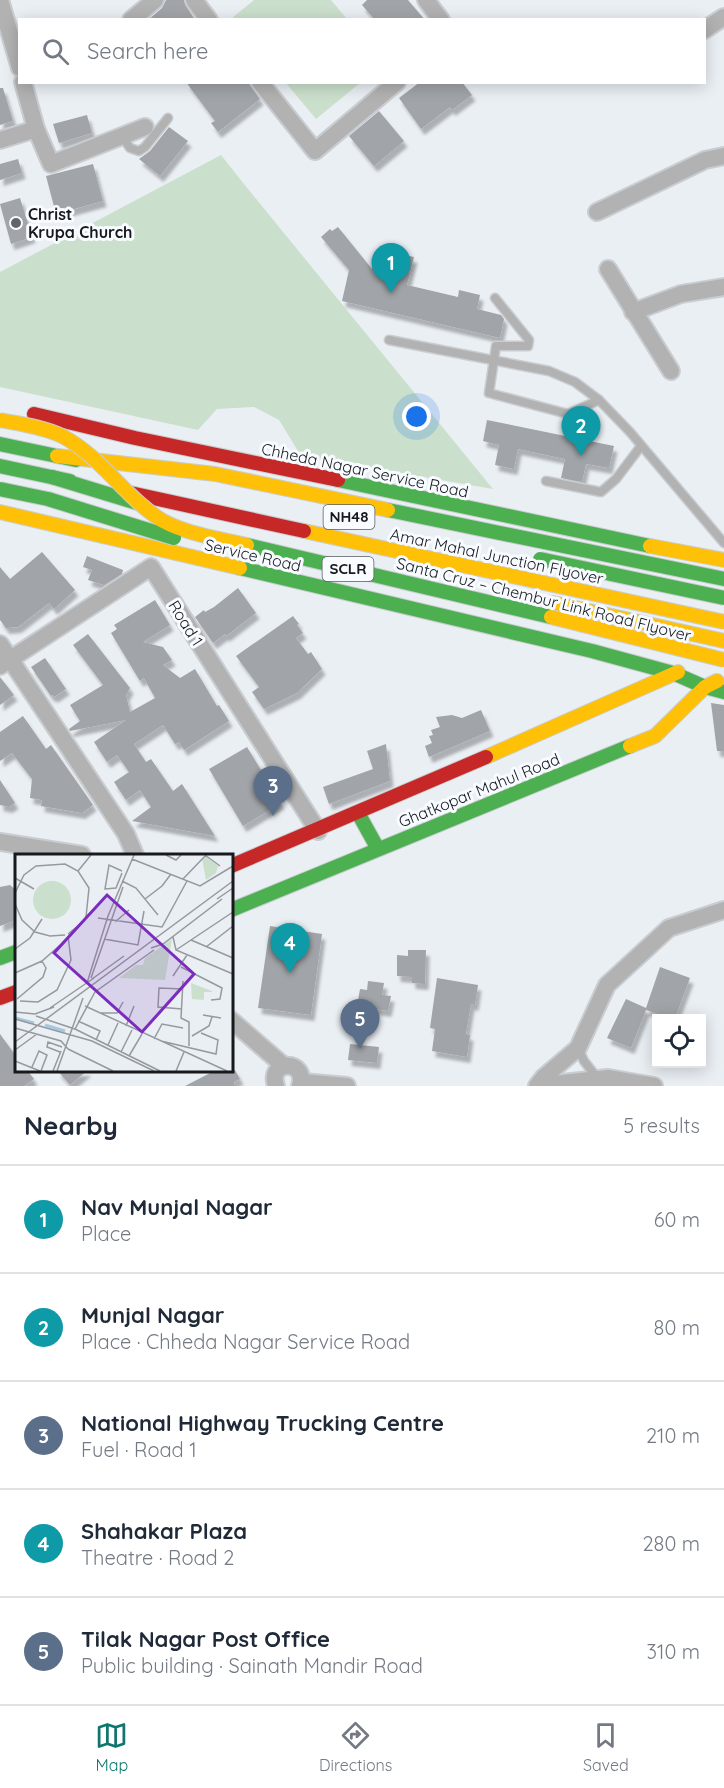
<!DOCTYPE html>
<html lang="en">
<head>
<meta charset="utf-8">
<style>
  :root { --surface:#fff; --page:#f6f6f7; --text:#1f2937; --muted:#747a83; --line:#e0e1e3; --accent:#0f766e }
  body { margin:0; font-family:Quicksand,sans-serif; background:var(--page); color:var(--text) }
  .controls { position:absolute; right:18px; bottom:18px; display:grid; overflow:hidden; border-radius:0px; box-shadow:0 3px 15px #0003 }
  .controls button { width:54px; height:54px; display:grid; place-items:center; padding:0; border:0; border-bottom:2px solid var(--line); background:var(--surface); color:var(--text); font:30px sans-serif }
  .you { position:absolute; left:417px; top:417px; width:21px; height:21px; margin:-15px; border:4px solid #fff; border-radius:50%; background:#1a73e8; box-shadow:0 0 0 9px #1a73e833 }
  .badge { display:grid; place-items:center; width:39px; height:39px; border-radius:50%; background:var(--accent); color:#fff; font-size:20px; font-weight:700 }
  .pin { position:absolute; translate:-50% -50px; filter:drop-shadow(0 2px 3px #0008) }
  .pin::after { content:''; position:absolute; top:32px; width:21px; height:18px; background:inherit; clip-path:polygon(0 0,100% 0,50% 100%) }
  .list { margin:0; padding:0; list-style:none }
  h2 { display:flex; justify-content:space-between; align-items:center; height:78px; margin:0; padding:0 24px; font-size:26px }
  h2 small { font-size:20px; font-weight:400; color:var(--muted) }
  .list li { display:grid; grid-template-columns:39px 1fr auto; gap:18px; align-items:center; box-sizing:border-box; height:108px; padding:0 24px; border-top:2px solid var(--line) }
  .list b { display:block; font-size:22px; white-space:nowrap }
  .list p { margin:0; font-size:20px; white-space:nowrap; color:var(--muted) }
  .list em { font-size:20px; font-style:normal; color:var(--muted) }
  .icon { flex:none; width:33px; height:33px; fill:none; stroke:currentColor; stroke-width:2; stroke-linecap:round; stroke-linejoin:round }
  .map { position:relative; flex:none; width:724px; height:1086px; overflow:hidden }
  .search { position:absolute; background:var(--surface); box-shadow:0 3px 15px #0003; left:18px; right:18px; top:18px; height:66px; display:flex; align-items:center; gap:15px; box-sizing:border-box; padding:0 21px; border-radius:0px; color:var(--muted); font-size:22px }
  .sheet { height:618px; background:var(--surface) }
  nav { display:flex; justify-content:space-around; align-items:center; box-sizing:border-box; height:84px; border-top:2px solid var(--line); background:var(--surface); font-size:16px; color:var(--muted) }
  nav a { display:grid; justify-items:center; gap:3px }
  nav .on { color:var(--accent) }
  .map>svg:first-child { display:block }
</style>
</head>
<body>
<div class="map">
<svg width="724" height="1086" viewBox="0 0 724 1086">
  <defs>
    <filter id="shadow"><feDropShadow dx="3.5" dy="6" stdDeviation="1.5" flood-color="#0004"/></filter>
  </defs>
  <rect width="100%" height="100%" fill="#eaeff4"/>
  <g fill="#cbe0cc">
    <path d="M254 0H331L347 19H235L233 17Z"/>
    <path d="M286 83H360L316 119Z"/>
    <path d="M221 155 248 189 493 489 301 456 279 420 254 407 217 409 198 430 0 387V272Z"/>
  </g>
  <g fill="#a1a4a8" filter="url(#shadow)">
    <path d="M166 0H184L186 6 195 20H148L162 8Z"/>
    <path d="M367 0H408L425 20H375L362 5Z"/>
    <path d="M186 82H248L260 99 218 132 211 123 215 121Z"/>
    <path d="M420 82H462L472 95 452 110 450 107 421 129 399 98Z"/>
    <path d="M0 88H3L13 121 0 125Z"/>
    <path d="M379 111 404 141 374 166 349 136Z"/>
    <path d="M87 115 92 133 59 143 53 124Z"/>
    <path d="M169 127 188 141 160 176 139 159 150 151Z"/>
    <path d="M18 159 22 173 0 180V164Z"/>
    <path d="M93 164 103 201 56 214 46 176Z"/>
    <path d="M20 198 32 237 11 244 0 204Z"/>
    <path d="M338 227 372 269 377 249 414 257 407 285 458 297 459 290 480 295 477 309 501 315 504 319 500 338 342 301 349 270 321 237 330 229 332 231Z"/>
    <path d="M487 420 614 446 609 468 586 464 582 482 561 478 565 459 518 449 514 469 495 465 499 445 483 441Z"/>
    <path d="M42 552 75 590 54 609 49 603 18 627 6 628 0 620V567L10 579Z"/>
    <path d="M87 556 123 570 122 574 104 585 88 580 92 570 83 567Z"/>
    <path d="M238 588 256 613 226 636 225 634 213 643 195 617 204 610 205 612 214 607Z"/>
    <path d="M155 600 170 625 143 642 163 647 172 660 163 665 180 678 195 669 217 706 219 705 229 721 184 750 179 742 175 744 163 725 134 744 146 762 151 759 173 791 182 784 215 836 132 821 151 807 140 790 126 800 114 782 129 772 117 755 107 762 94 742 126 720 70 731 69 729 80 721 70 705 103 685 73 645 88 634 130 688 126 695 130 712 155 698 144 678 140 681 111 633 117 629 114 625Z"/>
    <path d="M293 616 299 624 297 625 303 633 296 638 308 654 311 652 322 669 297 693 264 709 252 692 259 687 236 656Z"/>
    <path d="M45 658 66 689 54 697 53 695 51 696 31 667Z"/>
    <path d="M0 677 14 695 0 705Z"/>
    <path d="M711 703 724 705V751H717Z"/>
    <path d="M481 710 490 731 429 757 425 746 432 743 429 736 433 735 431 730 440 727 436 717 452 715 462 718Z"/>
    <path d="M23 716 46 749 51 745 93 805 82 813 41 806 42 800 30 798 32 779 12 753 0 761V732Z"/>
    <path d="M386 744 390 781 329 804 323 787 373 769 367 751Z"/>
    <path d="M247 747 281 803 243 826 209 769Z"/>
    <path d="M0 780 15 803 9 807 0 805Z"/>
    <path d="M10 885 16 890V920L0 926V887Z"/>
    <path d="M270 926 322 934 311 1015 258 1008Z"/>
    <path d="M408 950H426L425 984 412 983V977L397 976V955L408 956Z"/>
    <path d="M660 967 690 978 675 1018H669L646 1010 631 1048 607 1038 626 999 646 1008Z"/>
    <path d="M437 978 478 985 475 1005 471 1004 466 1034 470 1035 467 1057 432 1051 435 1029 430 1028Z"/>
    <path d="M368 981 384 983 382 995 391 996 388 1011 357 1006 360 989 367 990Z"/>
    <path d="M0 1034 16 1056V1070H27L34 1079 24 1086H0Z"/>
    <path d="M350 1044 379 1047 377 1063 348 1060Z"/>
    <path d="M57 1070H88L70 1085Z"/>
    <path d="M216 1070H235L240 1079 234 1082 235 1086H185Z"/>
  </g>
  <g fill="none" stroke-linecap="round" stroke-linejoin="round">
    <g stroke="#c9cdd1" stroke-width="11">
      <g id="lane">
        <path d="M122 136 130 148 139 151 145 147 168 118"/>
        <path d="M495 298 529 340 528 346H496L489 393 568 414 599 400"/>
        <path d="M389 340 549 371 575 382 599 400 630 432 724 543"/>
        <path d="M546 481 601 492 616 479 641 446"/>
        <path d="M578 1048 584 1061 598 1079"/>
      </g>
    </g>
    <g stroke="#c9cdd1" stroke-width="20">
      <g id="street">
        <path d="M0 0 20 68"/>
        <path d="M194 0 209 20"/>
        <path d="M426 0 441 20"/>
        <path d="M131 20 155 0"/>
        <path d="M704 30 724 17"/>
        <path d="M23 82 36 129 51 164 145 127"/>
        <path d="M260 82 315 151 397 82"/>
        <path d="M0 140 36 129"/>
        <path d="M597 212 705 160 724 156"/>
        <path d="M608 269 671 371"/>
        <path d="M633 312 681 294 724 287"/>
        <path d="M0 644 126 834 135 855"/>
        <path d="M0 666 151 567 318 831"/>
        <path d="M0 842 82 855"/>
        <path d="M231 1020 284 1066"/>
        <path d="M302 1082 347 1086"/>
        <path d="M276 1086C267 1059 308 1059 300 1086"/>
        <path d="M537 1086 544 1077 578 1048 607 985 669 928 724 910"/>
        <path d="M551 1086 554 1084 608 1078 654 1086"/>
      </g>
    </g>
    <g stroke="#c9cdd1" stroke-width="16">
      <g id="fast">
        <path d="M0 444 76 460"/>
        <path d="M0 466 70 481"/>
        <path d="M52 477 147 506"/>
        <path d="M338 480 650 546"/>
        <path d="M388 510 724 579"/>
        <path d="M240 568 592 651 673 673 705 687 724 692"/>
        <path d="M358 813 378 849"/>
        <path d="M231 910 630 746"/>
        <path d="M0 958 16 952"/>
      </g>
    </g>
    <g stroke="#c9cdd1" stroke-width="16">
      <g id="slow">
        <path d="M57 456 215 474 388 510"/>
        <path d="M0 512 240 568"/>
        <path d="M304 531 535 581"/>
        <path d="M650 546 724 560"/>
        <path d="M553 603 724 641"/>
        <path d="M630 746 655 736 705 687 717 681"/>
        <path d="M486 757 678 672"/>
      </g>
    </g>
    <g stroke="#c9cdd1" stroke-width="16">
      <g id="jam">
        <path d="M34 414 135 438 338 480"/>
        <path d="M126 492 304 531"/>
        <path d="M231 866 486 757"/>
        <path d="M0 998 16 992"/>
      </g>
    </g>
    <use href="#lane" stroke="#b2b2b3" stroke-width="8"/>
    <use href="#street" stroke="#b2b2b3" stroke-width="16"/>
    <use href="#fast" stroke="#4caf50" stroke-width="14"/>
    <use href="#slow" stroke="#ffc107" stroke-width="14"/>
    <use href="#jam" stroke="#c62828" stroke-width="14"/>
    <g stroke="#c9cdd1" stroke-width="16" stroke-linecap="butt">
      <g id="fast-bridge">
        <path d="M0 489 48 499 174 538"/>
        <path d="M247 545 551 617"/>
        <path d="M540 559 724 598"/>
      </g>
    </g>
    <g stroke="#c9cdd1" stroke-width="16" stroke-linecap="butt">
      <g id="slow-bridge">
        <path d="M0 420C20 424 43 427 62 436 102 457 125 498 163 521 184 533 223 540 247 545"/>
        <path d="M535 581 724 622"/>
        <path d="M551 617 724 660"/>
      </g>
    </g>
    <use href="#fast-bridge" stroke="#4caf50" stroke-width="14"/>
    <use href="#slow-bridge" stroke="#ffc107" stroke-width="14"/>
  </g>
  <circle fill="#616468" stroke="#f8fbff" stroke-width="2" cx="16" cy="223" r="6"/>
  <g text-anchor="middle" stroke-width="6" stroke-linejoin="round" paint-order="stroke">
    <g fill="#f8fbff" stroke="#5a5d60" stroke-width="1.5">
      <rect x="323.5" y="505" width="51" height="24" rx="4.5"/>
      <rect x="322.5" y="557" width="51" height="24" rx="4.5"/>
    </g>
    <g font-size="15" font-weight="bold" fill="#17191c">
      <text x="349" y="522">NH48</text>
      <text x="348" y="574">SCLR</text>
    </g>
    <g font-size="16" font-weight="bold" fill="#17191c" stroke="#f8fbff" text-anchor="start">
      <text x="28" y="220">Christ<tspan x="28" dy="18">Krupa Church</tspan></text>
    </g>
    <g font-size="16" fill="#17191c" stroke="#f8fbff">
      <text transform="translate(365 470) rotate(12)" y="6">Chheda Nagar Service Road</text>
      <text transform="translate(253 555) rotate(13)" y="6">Service Road</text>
      <text transform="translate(497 556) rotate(12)" y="6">Amar Mahal Junction Flyover</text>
      <text transform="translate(544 599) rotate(14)" y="6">Santa Cruz – Chembur Link Road Flyover</text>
      <text transform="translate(186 623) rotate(58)" y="6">Road 1</text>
      <text transform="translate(479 790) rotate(-22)" y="6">Ghatkopar Mahul Road</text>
    </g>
  </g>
  <g transform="translate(15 854)">
    <rect width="218" height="218" fill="#eaeff4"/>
    <path d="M190 2 203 12 201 19 191 26 187 5ZM18 46a19 19 0 1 1 38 0a19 19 0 1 1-38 0ZM157 85 150 126 104 124 121 111H128L130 104ZM176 129 197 137V138H189V146L177 145Z" fill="#cbe0cc"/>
    <path fill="none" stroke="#a5cae0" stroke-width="3" d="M0 164 19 169M30 171 50 177"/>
    <path fill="none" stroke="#96999e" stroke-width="1.5" d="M151 1 161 6 166 1M190 1 205 12M117 5 185 32 218 12M63 17 76 1M107 17 94 11 90 35 101 34 107 19M0 24 19 35M168 25 191 1M107 27 121 34 143 61M0 39 9 21 21 12 50 10 63 17 74 34 71 63M130 45 147 32 156 20M202 45 218 34M0 50 7 66 20 78 35 82 50 81M83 64 147 73 172 27M100 68 114 56M53 80 70 66M158 83 161 96 218 120M89 85 123 91 129 57M176 86 218 104M191 93 218 72M136 94 148 90 207 45M0 95 15 84 27 65M161 96 218 58M166 113 207 134 205 145 196 146M0 119 27 107 52 85M158 122 172 101M76 124 108 33M77 125 109 102M168 127 166 164 174 168V192M72 129 93 62 119 1M2 145 28 123 31 114 27 107M5 147 23 148 42 136 56 106 53 82M70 152 212 217M35 154 79 124M167 155 143 153 144 134 168 135M0 158 20 160 39 153M85 159H102L108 148M188 161 206 164M21 162 60 175 80 138 139 96M0 165 77 187 139 217M63 167 85 177 81 186M111 172 119 152M0 174 46 187 53 195M60 175 145 217M177 182 194 172 197 163M139 185 147 170 168 174M146 187 201 200 203 186 186 179M0 188 218 27M93 191 103 169M53 195 98 217M0 196 22 180M45 198 32 193 33 188 47 193M106 198 117 176M114 202 127 180M0 207 25 217M17 213 24 197 32 201 26 217M38 217 46 197M42 217 68 144M161 217 169 198"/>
    <path fill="#7b2cbf" fill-opacity="0.15" stroke="#7b2cbf" stroke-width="3" d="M92 41 179 120 127 178 39 99Z"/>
    <rect width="218" height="218" fill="none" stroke="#17191c" stroke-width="3"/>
  </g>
</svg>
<div class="controls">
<button><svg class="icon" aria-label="locate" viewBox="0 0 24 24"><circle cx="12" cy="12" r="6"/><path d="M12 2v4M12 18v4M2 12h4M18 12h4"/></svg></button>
</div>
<div class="you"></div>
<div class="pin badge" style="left:391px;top:293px;background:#0f9aa8">1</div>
<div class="pin badge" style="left:581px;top:456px;background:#0f9aa8">2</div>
<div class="pin badge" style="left:273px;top:816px;background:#5c6f8a">3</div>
<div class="pin badge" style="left:290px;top:973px;background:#0f9aa8">4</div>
<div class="pin badge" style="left:360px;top:1049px;background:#5c6f8a">5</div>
<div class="search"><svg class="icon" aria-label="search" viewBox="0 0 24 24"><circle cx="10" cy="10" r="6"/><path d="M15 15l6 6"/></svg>Search here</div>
</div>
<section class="sheet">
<h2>Nearby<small>5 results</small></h2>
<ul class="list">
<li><span class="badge" style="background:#0f9aa8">1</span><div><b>Nav Munjal Nagar</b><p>Place</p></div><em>60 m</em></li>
<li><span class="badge" style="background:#0f9aa8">2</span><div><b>Munjal Nagar</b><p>Place · Chheda Nagar Service Road</p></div><em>80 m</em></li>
<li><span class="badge" style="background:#5c6f8a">3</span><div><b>National Highway Trucking Centre</b><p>Fuel · Road 1</p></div><em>210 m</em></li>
<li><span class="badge" style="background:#0f9aa8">4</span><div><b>Shahakar Plaza</b><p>Theatre · Road 2</p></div><em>280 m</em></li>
<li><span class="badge" style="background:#5c6f8a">5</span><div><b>Tilak Nagar Post Office</b><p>Public building · Sainath Mandir Road</p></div><em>310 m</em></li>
</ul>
</section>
<nav>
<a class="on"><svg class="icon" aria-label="map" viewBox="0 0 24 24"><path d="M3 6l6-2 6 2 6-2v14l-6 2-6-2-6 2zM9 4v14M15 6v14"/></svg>Map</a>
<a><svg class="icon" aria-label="directions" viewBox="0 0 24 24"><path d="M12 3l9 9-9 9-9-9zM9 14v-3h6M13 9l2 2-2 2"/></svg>Directions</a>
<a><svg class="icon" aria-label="saved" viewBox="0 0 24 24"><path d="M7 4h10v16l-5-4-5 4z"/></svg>Saved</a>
</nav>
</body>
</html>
